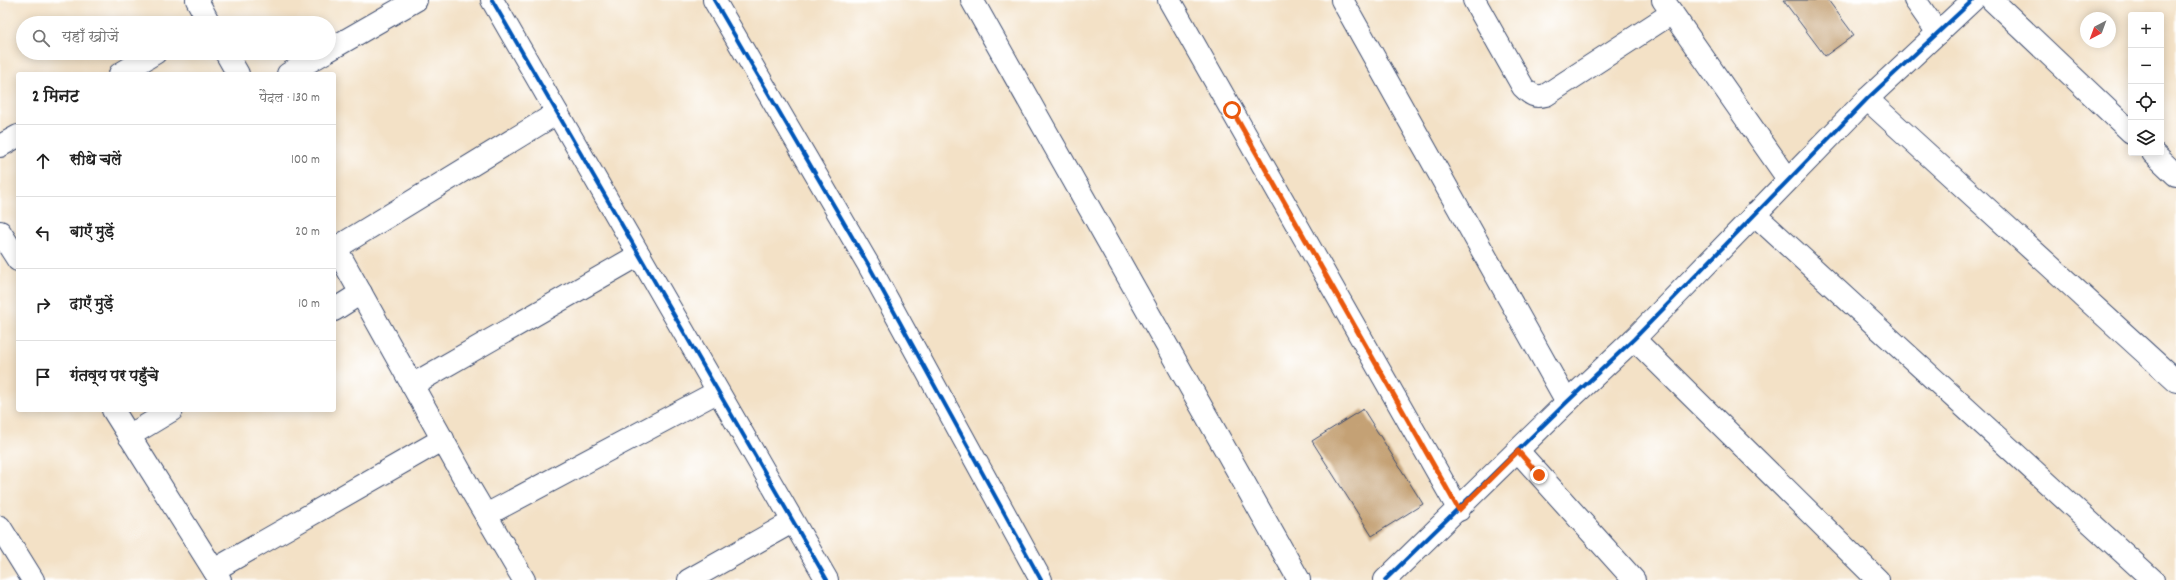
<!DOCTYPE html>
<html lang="hi">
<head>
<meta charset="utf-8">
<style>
  :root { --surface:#fff; --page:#f2f2f2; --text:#222; --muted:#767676; --line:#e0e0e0 }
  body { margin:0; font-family:Dekko,"Playpen Sans Deva",sans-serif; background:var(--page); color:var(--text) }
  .controls { position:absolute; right:12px; top:12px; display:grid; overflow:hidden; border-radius:4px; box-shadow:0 2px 10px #0003 }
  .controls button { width:36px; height:36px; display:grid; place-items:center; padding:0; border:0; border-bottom:1px solid var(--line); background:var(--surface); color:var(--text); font:20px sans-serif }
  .compass { position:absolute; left:2080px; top:12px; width:36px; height:36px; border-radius:50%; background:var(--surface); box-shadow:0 2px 10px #0003; rotate:221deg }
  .stop { position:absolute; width:12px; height:12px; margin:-9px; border:3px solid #ea580c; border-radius:50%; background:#fff }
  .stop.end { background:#ea580c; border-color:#fff; box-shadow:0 1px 4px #0008 }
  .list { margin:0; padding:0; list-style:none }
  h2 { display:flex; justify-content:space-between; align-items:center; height:52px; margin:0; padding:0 16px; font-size:17px }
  h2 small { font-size:13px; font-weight:400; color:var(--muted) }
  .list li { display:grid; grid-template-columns:26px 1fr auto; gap:12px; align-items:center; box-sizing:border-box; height:72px; padding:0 16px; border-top:1px solid var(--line) }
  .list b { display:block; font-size:15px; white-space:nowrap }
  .list em { font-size:13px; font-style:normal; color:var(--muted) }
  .icon { flex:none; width:22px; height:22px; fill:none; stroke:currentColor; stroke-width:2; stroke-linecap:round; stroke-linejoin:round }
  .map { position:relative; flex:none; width:2176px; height:580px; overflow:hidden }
  .search { position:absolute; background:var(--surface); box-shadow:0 2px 10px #0003; left:16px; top:16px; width:320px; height:44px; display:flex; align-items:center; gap:10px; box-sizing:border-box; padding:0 14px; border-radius:22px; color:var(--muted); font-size:15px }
  .panel { position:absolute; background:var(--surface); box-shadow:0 2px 10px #0003; left:16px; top:72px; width:320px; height:340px; border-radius:4px }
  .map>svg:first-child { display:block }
</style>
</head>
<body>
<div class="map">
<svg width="2176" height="580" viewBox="0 0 2176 580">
  <rect width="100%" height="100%" fill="#fff"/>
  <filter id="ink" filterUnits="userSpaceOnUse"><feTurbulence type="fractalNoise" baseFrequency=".025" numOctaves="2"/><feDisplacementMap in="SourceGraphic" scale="8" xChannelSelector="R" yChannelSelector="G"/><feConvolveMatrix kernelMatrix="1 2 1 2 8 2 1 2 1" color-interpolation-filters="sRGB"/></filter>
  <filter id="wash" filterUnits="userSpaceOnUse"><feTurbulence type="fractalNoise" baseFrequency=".012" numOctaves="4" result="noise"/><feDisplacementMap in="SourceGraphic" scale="16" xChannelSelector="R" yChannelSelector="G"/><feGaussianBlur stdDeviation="0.9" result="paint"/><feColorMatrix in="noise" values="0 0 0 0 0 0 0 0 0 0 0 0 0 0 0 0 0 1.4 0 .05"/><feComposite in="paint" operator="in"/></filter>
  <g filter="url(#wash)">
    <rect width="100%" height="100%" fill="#f3e1c6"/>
    <g id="blocks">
      <g fill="#c4a175">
        <path d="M1783 0H1828L1854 35 1825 56Z"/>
        <path d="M1363 409 1423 504 1372 536 1312 441Z"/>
      </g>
    </g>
  </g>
  <g filter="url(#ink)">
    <use href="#blocks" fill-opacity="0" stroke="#3b4a6e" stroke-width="1"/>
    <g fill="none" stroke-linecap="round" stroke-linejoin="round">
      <g stroke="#3b4a6e" stroke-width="24">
        <g id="minor">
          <path d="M197 0 209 23"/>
          <path d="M492 0 827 580"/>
          <path d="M714 0 868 264 1041 580"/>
          <path d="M972 0 1299 580"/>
          <path d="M1169 0 1459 510"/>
          <path d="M1342 0 1567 402"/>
          <path d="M1474 0 1523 87C1531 95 1535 98 1546 95L1672 13"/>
          <path d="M1663 0 1788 179"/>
          <path d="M1915 0 1938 33"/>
          <path d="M1992 0 2131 132"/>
          <path d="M329 50 416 0"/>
          <path d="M226 53 238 74"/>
          <path d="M120 74 155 53"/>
          <path d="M288 74 324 53"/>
          <path d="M1867 99 2176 381"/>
          <path d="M0 146 18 136"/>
          <path d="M2153 153 2176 175"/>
          <path d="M1754 214 2153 580"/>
          <path d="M0 232 18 260"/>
          <path d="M334 245 468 485 524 580"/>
          <path d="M336 248 557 113"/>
          <path d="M334 310 361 293"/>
          <path d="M1634 339 1878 580"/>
          <path d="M412 385 639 255"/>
          <path d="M113 410 220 580"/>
          <path d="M129 436 172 410"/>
          <path d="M1518 451 1634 580"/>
          <path d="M486 515 717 392"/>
          <path d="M0 527 33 580"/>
          <path d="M214 570 443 439"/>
          <path d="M689 580 792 522"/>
          <path d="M1385 580 1567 402 1634 339 1867 99 1973 0"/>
        </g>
      </g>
      <use href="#minor" stroke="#fff" stroke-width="22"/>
      <g stroke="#fff" stroke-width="6">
        <g id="cycleway">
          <path d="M492 0 827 580"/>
          <path d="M714 0 868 264 1041 580"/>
          <path d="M1385 580 1567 402 1634 339 1867 99 1973 0"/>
        </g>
      </g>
      <use href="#cycleway" stroke="#0057b8" stroke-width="4"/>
    </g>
  </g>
  <g fill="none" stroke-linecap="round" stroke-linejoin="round" filter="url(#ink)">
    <path stroke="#ea580c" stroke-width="5" d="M1232 110 1459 510 1518 451 1539 475"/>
  </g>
</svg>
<div class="controls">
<button>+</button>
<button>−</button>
<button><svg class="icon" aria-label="locate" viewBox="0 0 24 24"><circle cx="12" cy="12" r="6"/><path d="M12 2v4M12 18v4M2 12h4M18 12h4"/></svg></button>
<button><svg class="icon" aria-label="layers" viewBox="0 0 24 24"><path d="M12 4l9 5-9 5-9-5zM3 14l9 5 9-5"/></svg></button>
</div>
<svg class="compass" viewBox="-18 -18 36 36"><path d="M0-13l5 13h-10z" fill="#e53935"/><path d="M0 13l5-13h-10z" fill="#767676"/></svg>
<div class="stop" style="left:1232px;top:110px"></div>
<div class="stop end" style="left:1539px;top:475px"></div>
<div class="search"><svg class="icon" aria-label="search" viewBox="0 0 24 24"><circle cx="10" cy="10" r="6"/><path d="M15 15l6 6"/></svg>यहाँ खोजें</div>
<section class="panel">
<h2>2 मिनट<small>पैदल · 130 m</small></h2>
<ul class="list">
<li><svg class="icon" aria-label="ahead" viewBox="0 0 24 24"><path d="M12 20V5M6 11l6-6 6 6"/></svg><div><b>सीधे चलें</b></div><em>100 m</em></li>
<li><svg class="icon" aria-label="left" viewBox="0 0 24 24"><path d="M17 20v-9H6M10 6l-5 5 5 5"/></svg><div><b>बाएँ मुड़ें</b></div><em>20 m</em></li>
<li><svg class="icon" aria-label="right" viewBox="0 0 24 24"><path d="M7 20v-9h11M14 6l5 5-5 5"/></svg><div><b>दाएँ मुड़ें</b></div><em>10 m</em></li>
<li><svg class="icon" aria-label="arrive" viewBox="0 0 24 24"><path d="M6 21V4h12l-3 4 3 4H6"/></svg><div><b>गंतव्य पर पहुँचे</b></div></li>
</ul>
</section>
</div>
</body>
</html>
